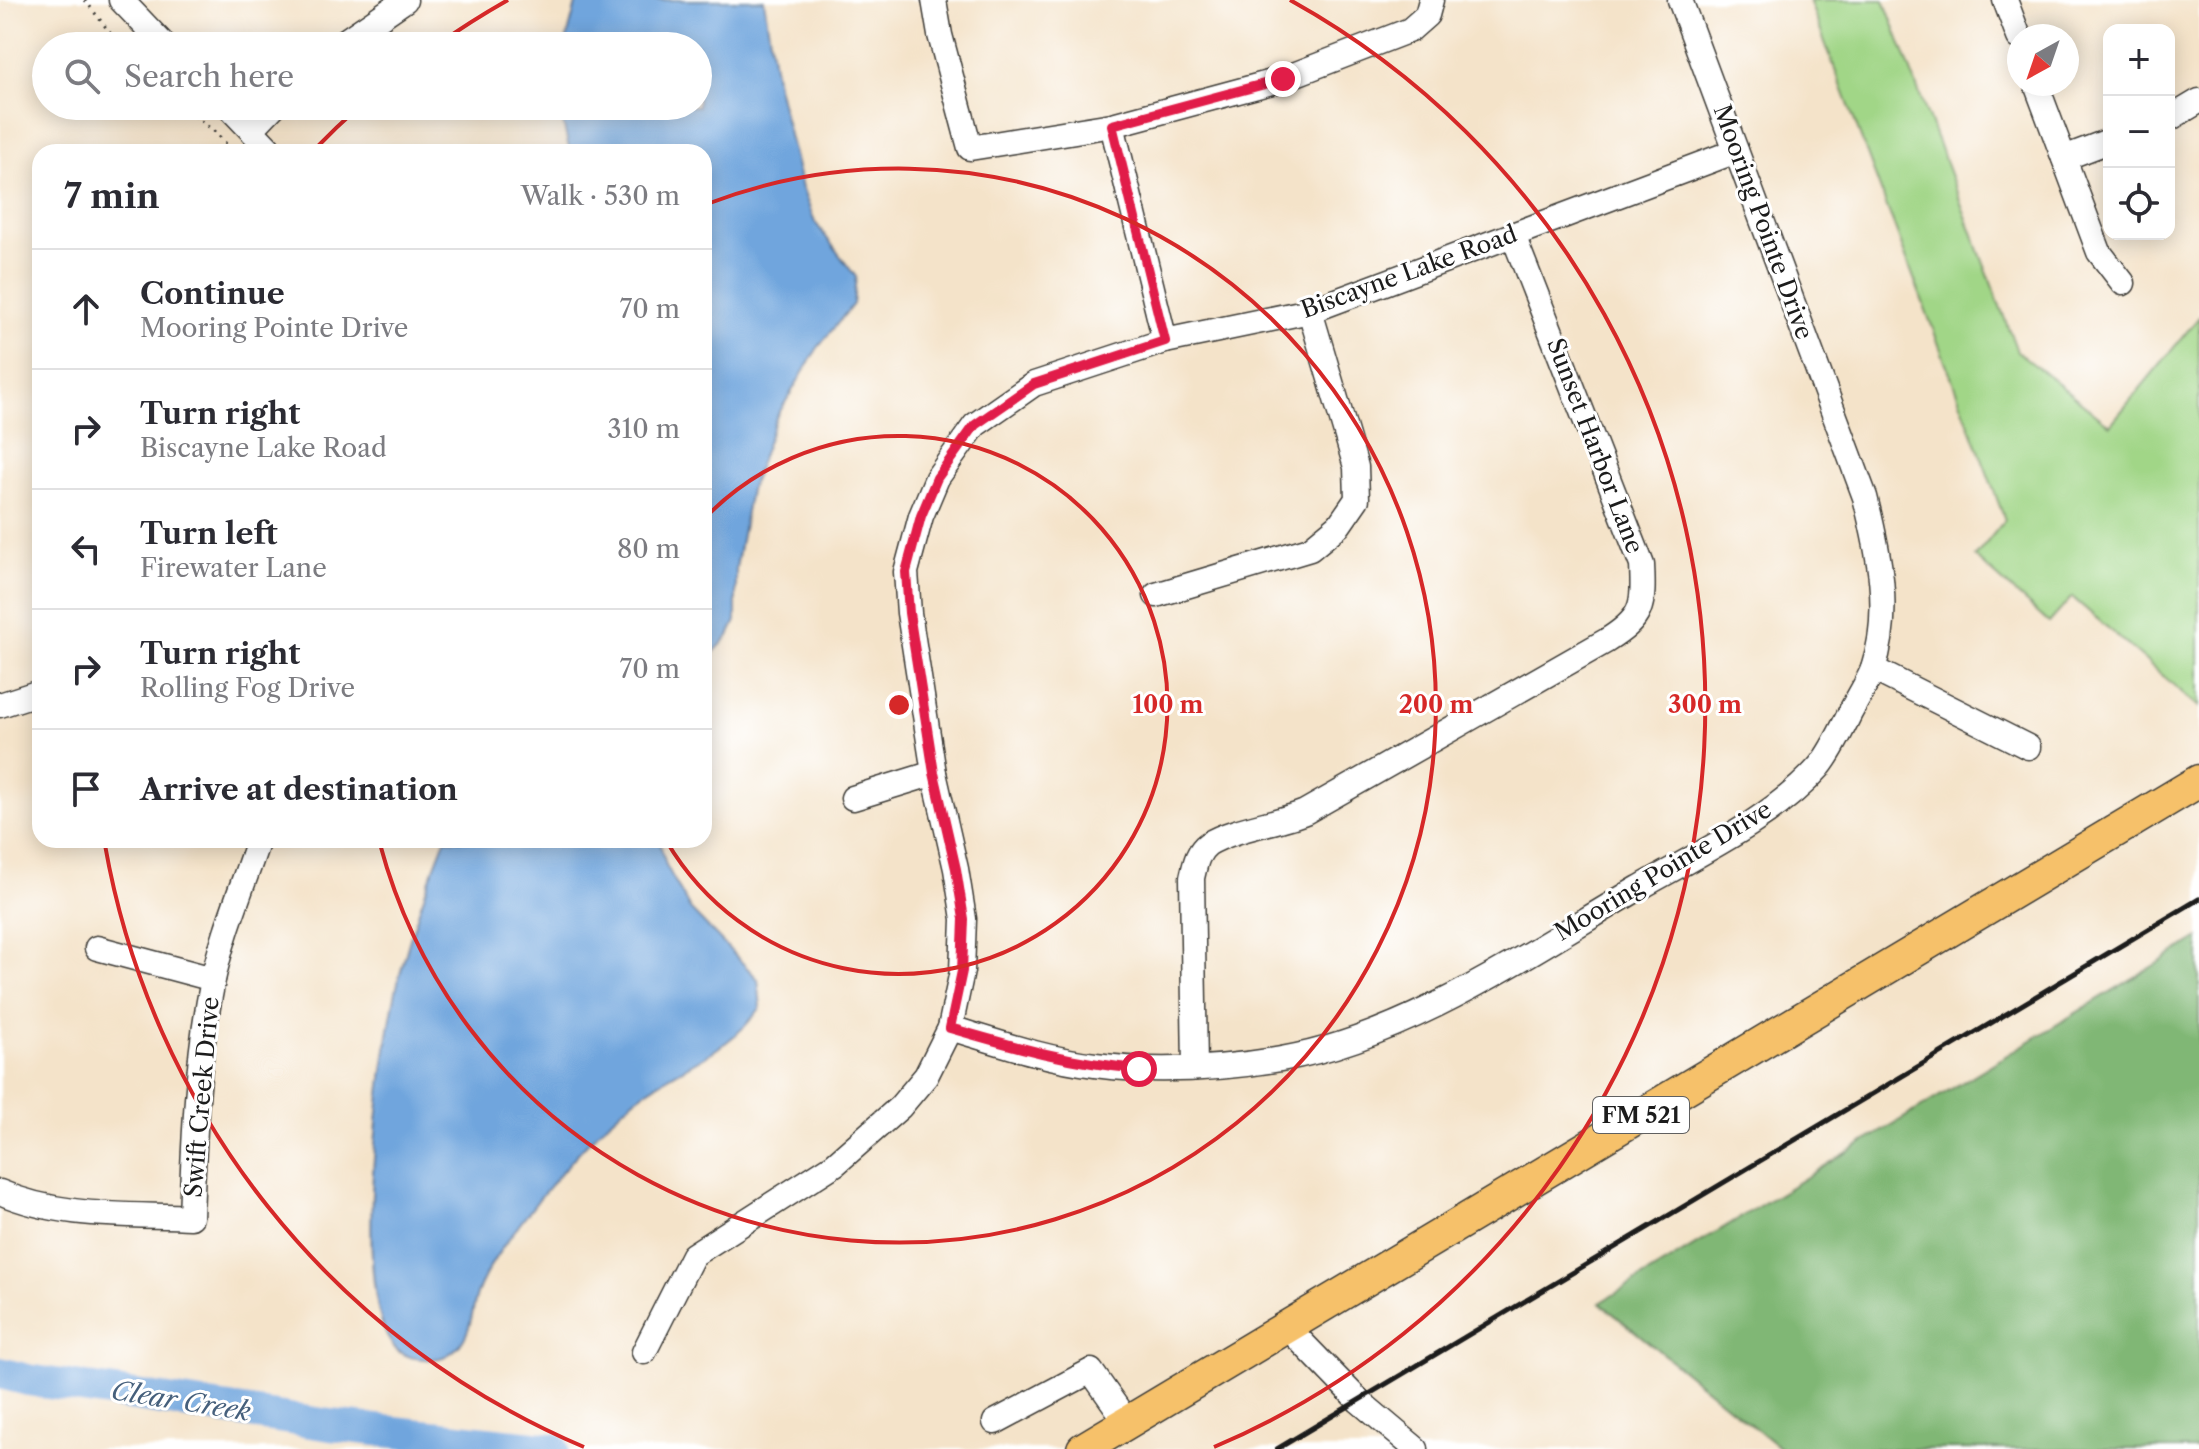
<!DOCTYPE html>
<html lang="en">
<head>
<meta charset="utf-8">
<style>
  :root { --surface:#fff; --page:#f7f7f7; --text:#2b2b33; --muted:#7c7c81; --line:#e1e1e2 }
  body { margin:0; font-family:"Libre Caslon Text",serif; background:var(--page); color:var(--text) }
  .controls { position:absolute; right:24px; top:24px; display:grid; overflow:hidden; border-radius:16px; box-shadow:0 4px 20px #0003 }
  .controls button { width:72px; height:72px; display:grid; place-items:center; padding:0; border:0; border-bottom:2px solid var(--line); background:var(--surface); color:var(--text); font:40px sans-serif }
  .compass { position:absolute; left:2007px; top:24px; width:72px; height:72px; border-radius:50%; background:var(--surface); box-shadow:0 4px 20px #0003; rotate:220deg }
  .stop { position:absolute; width:24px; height:24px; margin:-18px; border:6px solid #e11d48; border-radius:50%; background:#fff }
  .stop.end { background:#e11d48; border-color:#fff; box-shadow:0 2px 8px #0008 }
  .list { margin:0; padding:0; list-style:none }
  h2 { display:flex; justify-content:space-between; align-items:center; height:104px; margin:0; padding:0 32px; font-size:34px }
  h2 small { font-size:26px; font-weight:400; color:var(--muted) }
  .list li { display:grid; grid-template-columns:52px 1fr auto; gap:24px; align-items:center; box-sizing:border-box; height:120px; padding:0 32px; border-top:2px solid var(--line) }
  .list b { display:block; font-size:30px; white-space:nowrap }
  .list p { margin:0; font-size:26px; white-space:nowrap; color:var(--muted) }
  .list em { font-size:26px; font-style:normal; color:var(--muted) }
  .icon { flex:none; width:44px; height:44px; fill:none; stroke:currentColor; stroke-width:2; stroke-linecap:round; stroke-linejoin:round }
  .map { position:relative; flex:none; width:2199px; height:1449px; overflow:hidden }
  .search { position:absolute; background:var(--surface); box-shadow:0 4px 20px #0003; left:32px; top:32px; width:680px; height:88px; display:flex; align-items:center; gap:20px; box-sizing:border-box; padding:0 28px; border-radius:44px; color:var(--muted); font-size:30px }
  .panel { position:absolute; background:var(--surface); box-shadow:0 4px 20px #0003; left:32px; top:144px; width:680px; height:704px; border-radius:24px }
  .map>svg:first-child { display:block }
</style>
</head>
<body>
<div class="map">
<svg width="2199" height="1449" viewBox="0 0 2199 1449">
  <rect width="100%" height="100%" fill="#fff"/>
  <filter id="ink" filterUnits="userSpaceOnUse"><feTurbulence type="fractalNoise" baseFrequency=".0125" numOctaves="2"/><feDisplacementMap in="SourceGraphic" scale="16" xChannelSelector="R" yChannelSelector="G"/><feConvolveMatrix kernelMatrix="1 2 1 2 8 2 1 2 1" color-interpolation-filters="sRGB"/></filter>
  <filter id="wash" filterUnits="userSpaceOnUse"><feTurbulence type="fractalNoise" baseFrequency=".006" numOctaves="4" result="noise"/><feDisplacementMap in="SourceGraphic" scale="32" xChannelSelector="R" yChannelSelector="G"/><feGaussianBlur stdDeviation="1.8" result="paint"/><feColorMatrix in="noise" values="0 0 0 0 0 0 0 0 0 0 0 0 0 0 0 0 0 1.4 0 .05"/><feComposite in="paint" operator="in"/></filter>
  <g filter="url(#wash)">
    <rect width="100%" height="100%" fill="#f4e3c9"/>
    <path fill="#a1d687" stroke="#5e7952" stroke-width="2" d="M1809 0H1884L2017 351 2110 425 2199 317V707L2072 597 2049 623 1975 557 2005 520Z"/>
    <path fill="#80b774" stroke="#4e6a48" stroke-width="2" d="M2199 938V1449H1781L1600 1303Z"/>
    <g fill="#70a5dd" stroke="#46607c" stroke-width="2">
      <path d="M577 0H764L777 86 802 188 815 222 856 277 853 304 817 349 776 418 750 490 736 568V621L729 636 704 663V152H570L559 106H698V46H565Z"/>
      <path d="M445 840H659L666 865 690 909 758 979 761 1007C726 1056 680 1064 635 1099 600 1127 567 1164 539 1199 519 1226 495 1253 481 1284 471 1304 474 1328 459 1346 452 1353 443 1359 433 1359 420 1360 403 1358 394 1347 349 1292 382 1048 399 978 411 932 427 884 445 840Z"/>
    </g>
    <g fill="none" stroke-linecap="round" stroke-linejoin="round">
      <path stroke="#70a5dd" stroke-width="32" d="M0 1373 28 1380 330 1425 553 1449"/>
    </g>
  </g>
  <g filter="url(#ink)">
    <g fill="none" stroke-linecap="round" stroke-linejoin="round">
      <g stroke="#3c3a36" stroke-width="27">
        <g id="minor">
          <path d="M121 0 165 46"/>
          <path d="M934 0 940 35 970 148 1112 125 1283 79 1410 30 1427 15 1431 0"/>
          <path d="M2005 0 2019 37"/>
          <path d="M338 46 405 0"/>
          <path d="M2036 84 2099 252 2123 283"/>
          <path d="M228 106 272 152"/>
          <path d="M2169 119 2199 101"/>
          <path d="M1112 125 1165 341"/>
          <path d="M252 129 274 106"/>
          <path d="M2064 158 2109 141"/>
          <path d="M1156 595 1310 549 1339 525 1357 499 1356 467 1310 311"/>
          <path d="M1873 669 2028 747"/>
          <path d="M0 705 40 692"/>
          <path d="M853 798 934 773"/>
          <path d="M97 948 213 979"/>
          <path d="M950 1028C997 1042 1045 1059 1095 1065 1156 1073 1220 1069 1281 1059 1406 1038 1530 952 1639 888 1698 854 1773 819 1819 767 1832 751 1841 731 1850 713 1857 699 1867 684 1873 669 1892 612 1879 553 1865 497L1680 0"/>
          <path d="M1195 1068 1192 878C1195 865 1197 852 1208 844 1231 829 1278 823 1305 812L1606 641C1643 618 1644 607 1642 565L1513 235"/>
          <path d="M0 1192C59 1218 127 1214 191 1217 194 1138 197 1057 213 980 223 932 243 886 258 840"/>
          <path d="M1286 1326 1359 1401 1416 1449"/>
          <path d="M644 1352 693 1255 835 1164 900 1107 926 1076 950 1028 962 971 964 919 956 869 934 773 909 613 906 572 921 516 937 478 975 425 1034 384 1165 341 1310 311 1736 151"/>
          <path d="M995 1422 1091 1371 1127 1422"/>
        </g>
      </g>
      <g stroke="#3c3a36" stroke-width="35">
        <path id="major" d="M1083 1449 2199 781"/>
      </g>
      <g stroke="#3c3a36" stroke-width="3" stroke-dasharray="2 6" stroke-linecap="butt">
        <path d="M85 0 120 46"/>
        <path d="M182 106 215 132 234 152"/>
      </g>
      <use href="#minor" stroke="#fff" stroke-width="24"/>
      <use href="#major" stroke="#f6c16b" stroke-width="32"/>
      <path stroke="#1c1c1c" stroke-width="5" d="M1277 1449 2199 899"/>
    </g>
  </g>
  <g fill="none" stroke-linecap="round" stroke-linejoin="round" filter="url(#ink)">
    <path stroke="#e11d48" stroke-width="10" d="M1139 1069C1071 1063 1015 1047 950 1028L962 971 964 919 956 869 934 773 909 613 906 572 921 516 937 478 975 425 1034 384 1165 341 1112 125 1283 79"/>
  </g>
  <g fill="none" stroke="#d62828" stroke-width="4">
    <path d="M705 518A269 269 0 1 1 667 842"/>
    <path d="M707 204A537 537 0 1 1 380 844"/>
    <path d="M584 1447A806 806 0 0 1 105 845M314 150A806 806 0 0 1 360 106M437 45A806 806 0 0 1 508 0M1290 0A806 806 0 0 1 1214 1447"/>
  </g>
  <g text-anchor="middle" stroke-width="6" stroke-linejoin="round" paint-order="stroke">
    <rect fill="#fff" stroke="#606060" stroke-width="2" x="1593" y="1097" width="96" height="36" rx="6"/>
    <g font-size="22" font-weight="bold" fill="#1c1c1c">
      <text x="1641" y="1123">FM 521</text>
    </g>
    <g font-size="24" fill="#1c1c1c" stroke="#fff">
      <text transform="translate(1763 222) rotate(70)" y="8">Mooring Pointe Drive</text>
      <text transform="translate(1409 272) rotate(-20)" y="8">Biscayne Lake Road</text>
      <text transform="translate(1595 446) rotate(69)" y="8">Sunset Harbor Lane</text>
      <text transform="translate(1663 871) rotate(-31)" y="8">Mooring Pointe Drive</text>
      <text transform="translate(202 1097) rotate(-85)" y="8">Swift Creek Drive</text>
    </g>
    <g font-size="26" font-style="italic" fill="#46607c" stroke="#fff">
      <text transform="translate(181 1401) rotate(9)" y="9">Clear Creek</text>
    </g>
  </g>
  <circle cx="899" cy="705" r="12" fill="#d62828" stroke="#fff" stroke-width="4"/>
  <g font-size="24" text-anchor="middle" font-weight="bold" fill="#d62828" stroke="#fff" stroke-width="6" stroke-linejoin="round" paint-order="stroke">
    <text x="1168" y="713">100 m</text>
    <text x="1436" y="713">200 m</text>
    <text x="1705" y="713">300 m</text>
  </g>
</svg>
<div class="controls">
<button>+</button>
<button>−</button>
<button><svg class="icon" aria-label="locate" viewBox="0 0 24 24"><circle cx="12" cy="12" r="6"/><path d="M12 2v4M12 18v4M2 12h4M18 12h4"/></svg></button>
</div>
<svg class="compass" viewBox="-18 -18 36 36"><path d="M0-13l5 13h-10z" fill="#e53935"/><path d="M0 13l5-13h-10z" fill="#7c7c81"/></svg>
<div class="stop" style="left:1139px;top:1069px"></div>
<div class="stop end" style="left:1283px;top:79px"></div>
<div class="search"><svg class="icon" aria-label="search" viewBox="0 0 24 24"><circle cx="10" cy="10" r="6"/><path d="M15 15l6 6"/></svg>Search here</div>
<section class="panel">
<h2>7 min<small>Walk · 530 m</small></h2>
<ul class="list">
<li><svg class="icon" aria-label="ahead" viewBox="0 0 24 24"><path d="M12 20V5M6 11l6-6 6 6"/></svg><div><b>Continue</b><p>Mooring Pointe Drive</p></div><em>70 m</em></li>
<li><svg class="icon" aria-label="right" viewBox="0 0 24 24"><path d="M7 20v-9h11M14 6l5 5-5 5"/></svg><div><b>Turn right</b><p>Biscayne Lake Road</p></div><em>310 m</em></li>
<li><svg class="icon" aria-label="left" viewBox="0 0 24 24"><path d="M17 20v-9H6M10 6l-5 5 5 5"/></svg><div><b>Turn left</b><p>Firewater Lane</p></div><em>80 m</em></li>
<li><svg class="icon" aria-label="right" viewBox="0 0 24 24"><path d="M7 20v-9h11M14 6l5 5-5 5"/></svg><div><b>Turn right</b><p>Rolling Fog Drive</p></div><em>70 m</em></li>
<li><svg class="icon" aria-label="arrive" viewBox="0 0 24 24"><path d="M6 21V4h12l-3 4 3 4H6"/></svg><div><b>Arrive at destination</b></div></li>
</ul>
</section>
</div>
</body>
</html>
